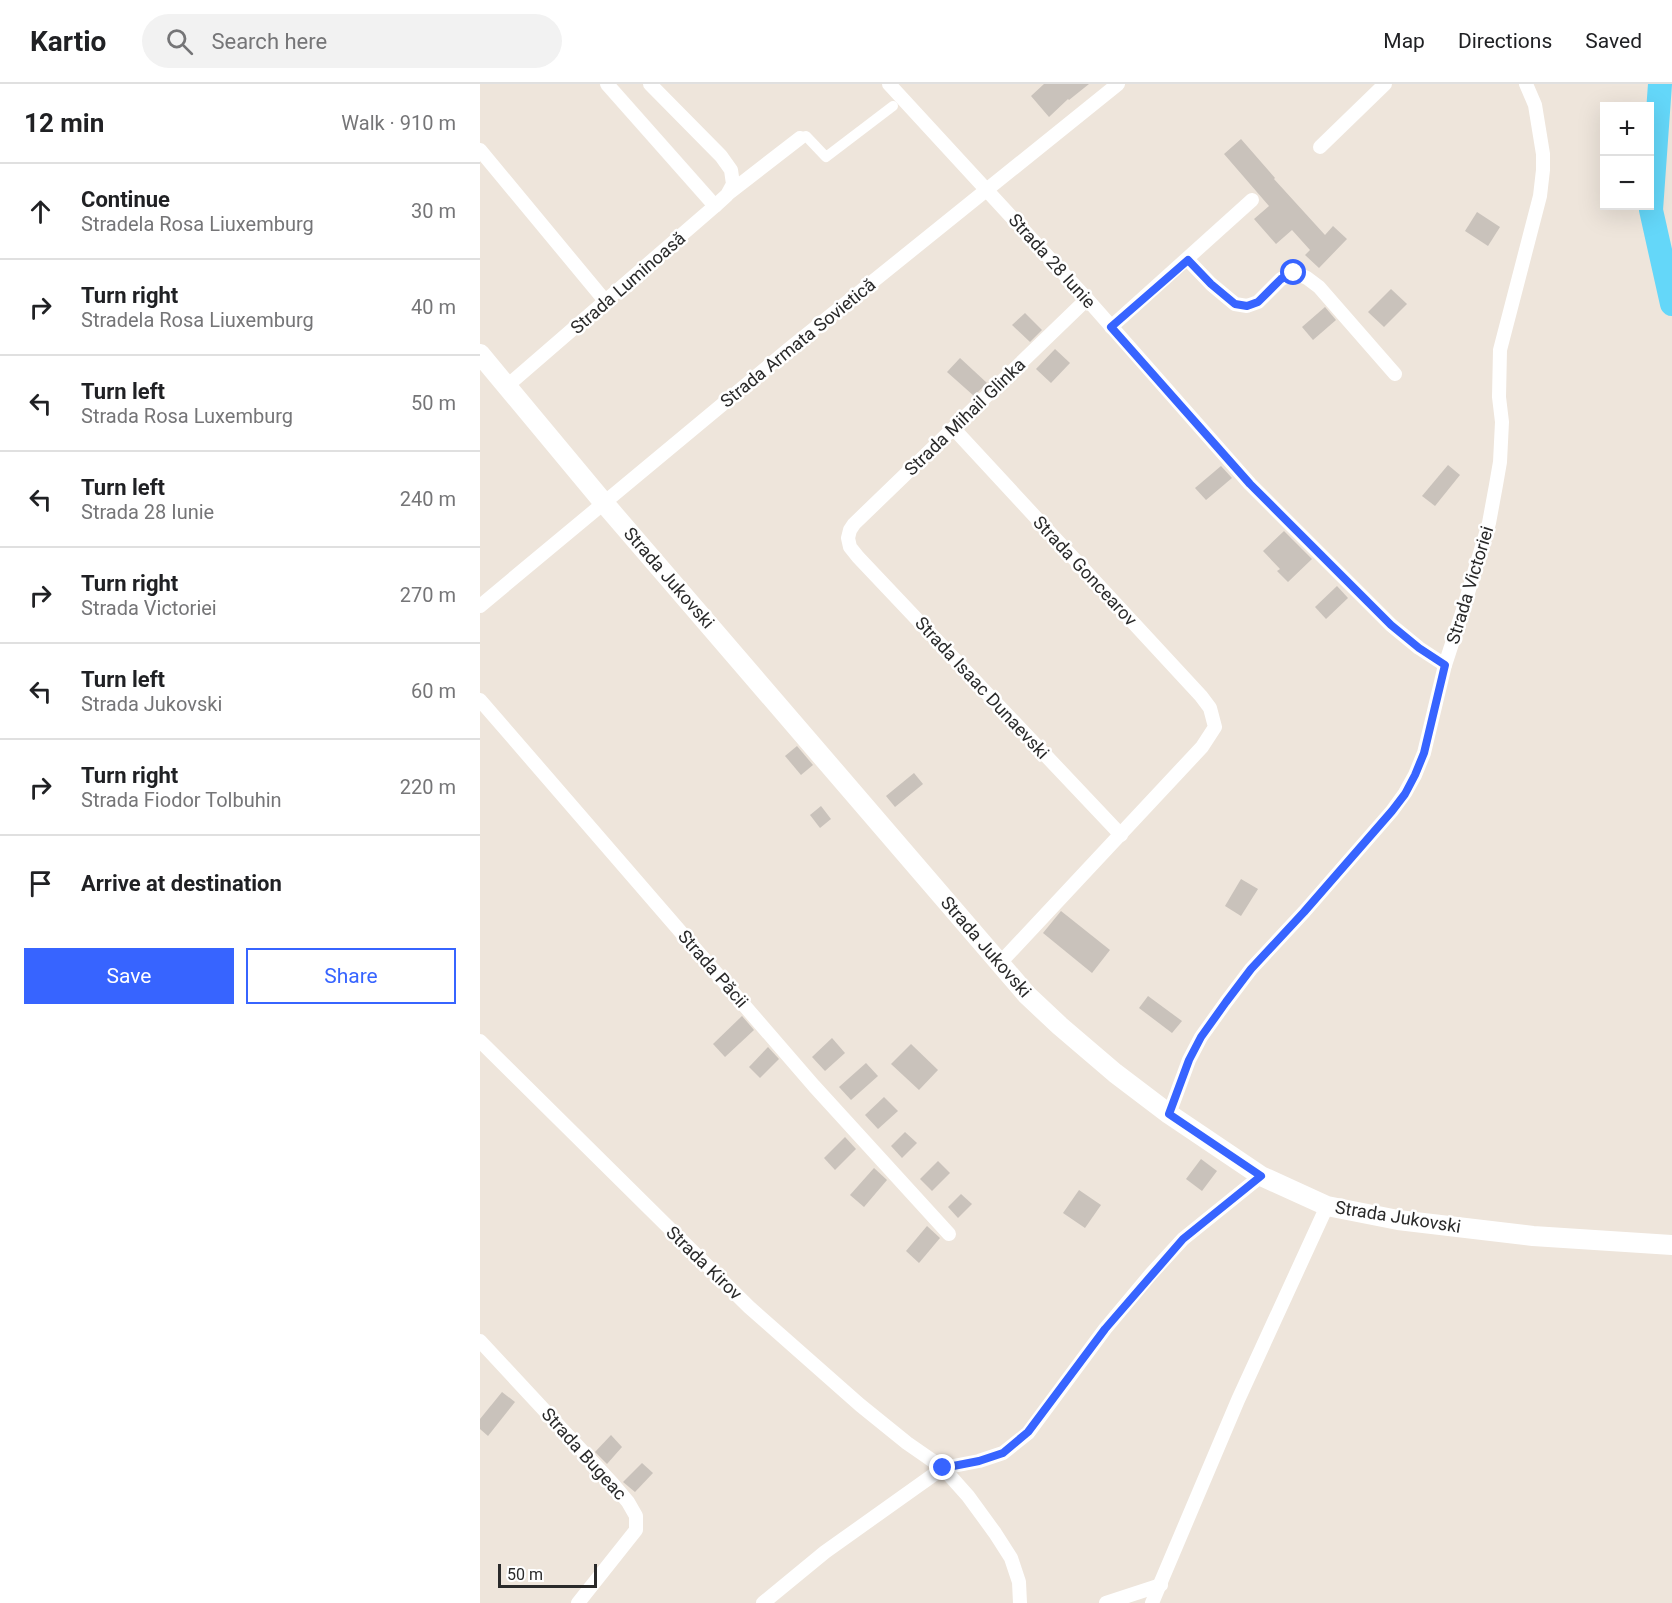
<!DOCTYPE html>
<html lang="en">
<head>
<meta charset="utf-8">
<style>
  :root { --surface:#fff; --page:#f2f2f2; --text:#202124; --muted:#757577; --line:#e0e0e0; --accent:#3764ff }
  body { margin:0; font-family:Roboto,sans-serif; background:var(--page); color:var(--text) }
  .controls { position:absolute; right:18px; top:18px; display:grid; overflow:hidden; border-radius:0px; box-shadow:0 6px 24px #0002 }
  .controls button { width:54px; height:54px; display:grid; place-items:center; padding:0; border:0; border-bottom:2px solid var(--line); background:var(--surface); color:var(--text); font:30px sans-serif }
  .scale { position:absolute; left:18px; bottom:15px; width:99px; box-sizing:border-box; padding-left:6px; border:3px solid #2a2a2a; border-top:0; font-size:16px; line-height:21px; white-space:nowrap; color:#2a2a2a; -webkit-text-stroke:4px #fff; paint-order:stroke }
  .stop { position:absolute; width:18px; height:18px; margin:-14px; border:4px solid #3764ff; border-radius:50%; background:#fff }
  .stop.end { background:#3764ff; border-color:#fff; box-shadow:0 2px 6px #0008 }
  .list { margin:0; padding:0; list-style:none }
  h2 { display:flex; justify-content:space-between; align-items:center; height:78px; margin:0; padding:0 24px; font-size:26px }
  h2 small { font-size:20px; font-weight:400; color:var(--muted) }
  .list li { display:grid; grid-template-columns:39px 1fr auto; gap:18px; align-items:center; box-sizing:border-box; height:96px; padding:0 24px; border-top:2px solid var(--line) }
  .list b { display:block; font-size:22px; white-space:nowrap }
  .list p { margin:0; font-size:20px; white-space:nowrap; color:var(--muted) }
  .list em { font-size:20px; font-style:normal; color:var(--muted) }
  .actions { display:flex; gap:12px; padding:18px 24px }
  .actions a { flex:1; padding:14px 0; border:2px solid var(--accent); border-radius:0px; text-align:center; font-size:21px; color:var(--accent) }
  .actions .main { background:var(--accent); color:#fff }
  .icon { flex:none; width:33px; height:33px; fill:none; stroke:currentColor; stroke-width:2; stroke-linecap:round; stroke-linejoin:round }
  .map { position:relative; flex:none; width:1192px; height:1519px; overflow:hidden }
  header { display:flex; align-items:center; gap:36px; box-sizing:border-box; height:84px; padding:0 30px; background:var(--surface); border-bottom:2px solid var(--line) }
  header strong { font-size:28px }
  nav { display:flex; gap:33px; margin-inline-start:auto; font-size:21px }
  .search { width:420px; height:54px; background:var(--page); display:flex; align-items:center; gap:15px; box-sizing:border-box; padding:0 21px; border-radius:33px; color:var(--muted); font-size:22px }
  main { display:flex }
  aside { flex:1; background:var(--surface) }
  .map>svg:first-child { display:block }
</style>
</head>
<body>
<header>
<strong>Kartio</strong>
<div class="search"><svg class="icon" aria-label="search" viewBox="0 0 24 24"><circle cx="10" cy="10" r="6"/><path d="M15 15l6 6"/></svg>Search here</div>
<nav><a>Map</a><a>Directions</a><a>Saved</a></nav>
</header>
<main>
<aside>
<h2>12 min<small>Walk · 910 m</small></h2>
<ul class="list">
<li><svg class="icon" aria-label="ahead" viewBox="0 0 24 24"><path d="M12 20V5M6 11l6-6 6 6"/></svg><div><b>Continue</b><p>Stradela Rosa Liuxemburg</p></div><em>30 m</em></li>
<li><svg class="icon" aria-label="right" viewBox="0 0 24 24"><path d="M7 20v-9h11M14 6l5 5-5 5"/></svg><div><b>Turn right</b><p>Stradela Rosa Liuxemburg</p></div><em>40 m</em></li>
<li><svg class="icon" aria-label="left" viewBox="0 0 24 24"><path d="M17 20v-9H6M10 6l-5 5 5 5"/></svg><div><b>Turn left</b><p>Strada Rosa Luxemburg</p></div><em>50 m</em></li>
<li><svg class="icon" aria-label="left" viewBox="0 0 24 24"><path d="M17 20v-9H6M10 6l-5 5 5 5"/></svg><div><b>Turn left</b><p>Strada 28 Iunie</p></div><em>240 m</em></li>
<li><svg class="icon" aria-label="right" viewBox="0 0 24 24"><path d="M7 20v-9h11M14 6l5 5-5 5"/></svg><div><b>Turn right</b><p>Strada Victoriei</p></div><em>270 m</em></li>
<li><svg class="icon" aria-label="left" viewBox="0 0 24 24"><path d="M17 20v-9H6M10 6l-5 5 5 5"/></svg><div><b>Turn left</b><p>Strada Jukovski</p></div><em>60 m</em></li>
<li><svg class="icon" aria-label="right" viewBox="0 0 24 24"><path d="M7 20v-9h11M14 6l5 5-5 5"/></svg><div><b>Turn right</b><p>Strada Fiodor Tolbuhin</p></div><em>220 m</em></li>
<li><svg class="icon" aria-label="arrive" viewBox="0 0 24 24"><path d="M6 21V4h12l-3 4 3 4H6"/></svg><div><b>Arrive at destination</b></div></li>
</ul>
<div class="actions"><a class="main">Save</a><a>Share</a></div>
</aside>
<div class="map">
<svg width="1192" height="1519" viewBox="0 0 1192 1519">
  <rect width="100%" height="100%" fill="#eee5db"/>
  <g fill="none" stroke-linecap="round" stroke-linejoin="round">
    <path stroke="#64d7f9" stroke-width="24" d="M1180 0 1171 126 1192 220"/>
  </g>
  <g fill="#c9c2bb">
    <path d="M564 0H609L589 16 588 15 569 33 551 12Z"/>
    <path d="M761 55 795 94 794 95 845 151 853 142 867 155 839 184 825 171 830 166 812 146 796 160 774 135 789 122 744 70Z"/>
    <path d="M997 128 1020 143 1008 162 985 147Z"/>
    <path d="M911 205 927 220 904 243 888 228Z"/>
    <path d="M845 223 856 236 833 256 822 243Z"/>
    <path d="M545 229 562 246 550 258 532 241Z"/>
    <path d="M575 265 590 279 571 299 556 285Z"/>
    <path d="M480 274 507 299 494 312 467 288Z"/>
    <path d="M968 381 980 391 955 422 942 412Z"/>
    <path d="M741 382 752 394 726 416 715 404Z"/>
    <path d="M804 447 832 475 808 498 797 487 800 485 783 467Z"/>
    <path d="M857 502 868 514 846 535 835 523Z"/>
    <path d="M317 662 333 681 321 691 305 672Z"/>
    <path d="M434 689 443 700 415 723 406 712Z"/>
    <path d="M341 722 351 735 340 744 330 731Z"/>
    <path d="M761 795 778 805 761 832 745 822Z"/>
    <path d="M581 827 630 866 612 889 563 849Z"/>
    <path d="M668 912 702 937 692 949 659 924Z"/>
    <path d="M262 932 274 946 245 973 233 960Z"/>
    <path d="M352 954 365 969 345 987 332 973Z"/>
    <path d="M431 960 458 986 439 1006 411 980Z"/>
    <path d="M288 963 299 975 280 994 269 983Z"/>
    <path d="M386 979 398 992 371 1016 359 1003Z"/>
    <path d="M404 1013 418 1027 398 1045 385 1031Z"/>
    <path d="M425 1048 437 1059 422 1074 411 1062Z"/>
    <path d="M365 1053 376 1065 355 1086 344 1074Z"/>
    <path d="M721 1075 737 1087 722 1107 706 1095Z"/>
    <path d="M458 1077 470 1089 452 1107 440 1095Z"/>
    <path d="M394 1084 407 1096 384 1123 370 1111Z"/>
    <path d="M599 1106 621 1121 605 1144 583 1129Z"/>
    <path d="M481 1110 492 1120 478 1134 468 1123Z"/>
    <path d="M447 1142 460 1154 439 1179 426 1167Z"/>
    <path d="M22 1308 35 1318 8 1352 0 1345V1335Z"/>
    <path d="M131 1351 142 1363 127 1380 115 1368Z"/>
    <path d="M162 1379 173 1389 155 1408 143 1398Z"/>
  </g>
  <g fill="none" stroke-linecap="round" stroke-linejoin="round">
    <path stroke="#fff" stroke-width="10" d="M320 54 326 52 346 73 413 22"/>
    <g stroke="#fff" stroke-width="14">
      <path d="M127 0 235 122"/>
      <path d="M409 0 607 215 770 400 911 541 939 564 965 581"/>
      <path d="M840 63 905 0"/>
      <path d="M0 66 126 218"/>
      <path d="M249 109 320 54"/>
      <path d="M708 176 731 200 755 220 767 222 778 218 801 195 815 189 827 194 839 203 915 290"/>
      <path d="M607 215 374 440 370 446 368 454 370 463 378 473 641 751"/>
      <path d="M631 243 772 116"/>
      <path d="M27 302 235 122 247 111 253 100 251 86 241 72 170 0"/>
      <path d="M474 345 721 612 730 624 735 643 722 663 520 879"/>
      <path d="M0 522 309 265 638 0"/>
      <path d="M0 616 334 1002 469 1150"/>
      <path d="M0 957 269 1223 380 1321 427 1359 463 1384 488 1412 515 1449 531 1474 539 1498 540 1519"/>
      <path d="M689 1030 709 976 721 953 746 918 771 885 824 828 912 727 925 709 935 691 944 669 965 581 982 529 1009 439 1016 401 1020 378 1022 338 1019 313 1020 266 1060 112 1063 86V70L1055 21 1046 0"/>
      <path d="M0 1257 132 1399 148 1418 156 1432V1446L98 1519"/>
      <path d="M283 1519 345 1468 463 1384 499 1377 523 1369 548 1349 625 1245 671 1190 703 1155 781 1092"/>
      <path d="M626 1519 681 1501"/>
      <path d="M672 1519 758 1316 847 1122"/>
    </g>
    <path stroke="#fff" stroke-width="20" d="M0 270 124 419 547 911 580 942 635 989 689 1030 781 1092 847 1122 918 1136 1053 1152 1192 1161"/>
  </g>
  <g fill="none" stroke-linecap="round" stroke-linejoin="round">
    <path stroke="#3764ff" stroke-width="8" d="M463 1384 499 1377 523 1369 548 1348 625 1245 703 1155 781 1092 689 1030 709 976 721 953 746 918 771 885 824 828 912 727 925 710 935 691 944 669 965 581 939 564 911 541 770 400 631 243 708 176 731 200 755 220 767 222 778 218 801 195 814 189"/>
  </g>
  <g text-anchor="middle" stroke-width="5" stroke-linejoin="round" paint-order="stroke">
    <g font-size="18" fill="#2a2a2a" stroke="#fff">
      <text transform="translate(572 177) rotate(48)" y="6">Strada 28 Iunie</text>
      <text transform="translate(148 199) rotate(-41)" y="6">Strada Luminoasă</text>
      <text transform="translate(318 259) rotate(-39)" y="6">Strada Armata Sovietică</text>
      <text transform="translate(485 333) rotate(-44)" y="6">Strada Mihail Glinka</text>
      <text transform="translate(605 487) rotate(47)" y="6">Strada Goncearov</text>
      <text transform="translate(189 494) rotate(49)" y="6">Strada Jukovski</text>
      <text transform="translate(990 501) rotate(-73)" y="6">Strada Victoriei</text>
      <text transform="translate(502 604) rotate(47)" y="6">Strada Isaac Dunaevski</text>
      <text transform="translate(506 863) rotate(49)" y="6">Strada Jukovski</text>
      <text transform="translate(233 885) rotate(49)" y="6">Strada Păcii</text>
      <text transform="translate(918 1133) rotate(9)" y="6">Strada Jukovski</text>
      <text transform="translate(224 1179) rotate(44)" y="6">Strada Kirov</text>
      <text transform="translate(104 1370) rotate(48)" y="6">Strada Bugeac</text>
    </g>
  </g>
</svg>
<div class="controls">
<button>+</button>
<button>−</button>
</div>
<div class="scale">50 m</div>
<div class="stop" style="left:814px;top:189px"></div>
<div class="stop end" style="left:463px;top:1384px"></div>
</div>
</main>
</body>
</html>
